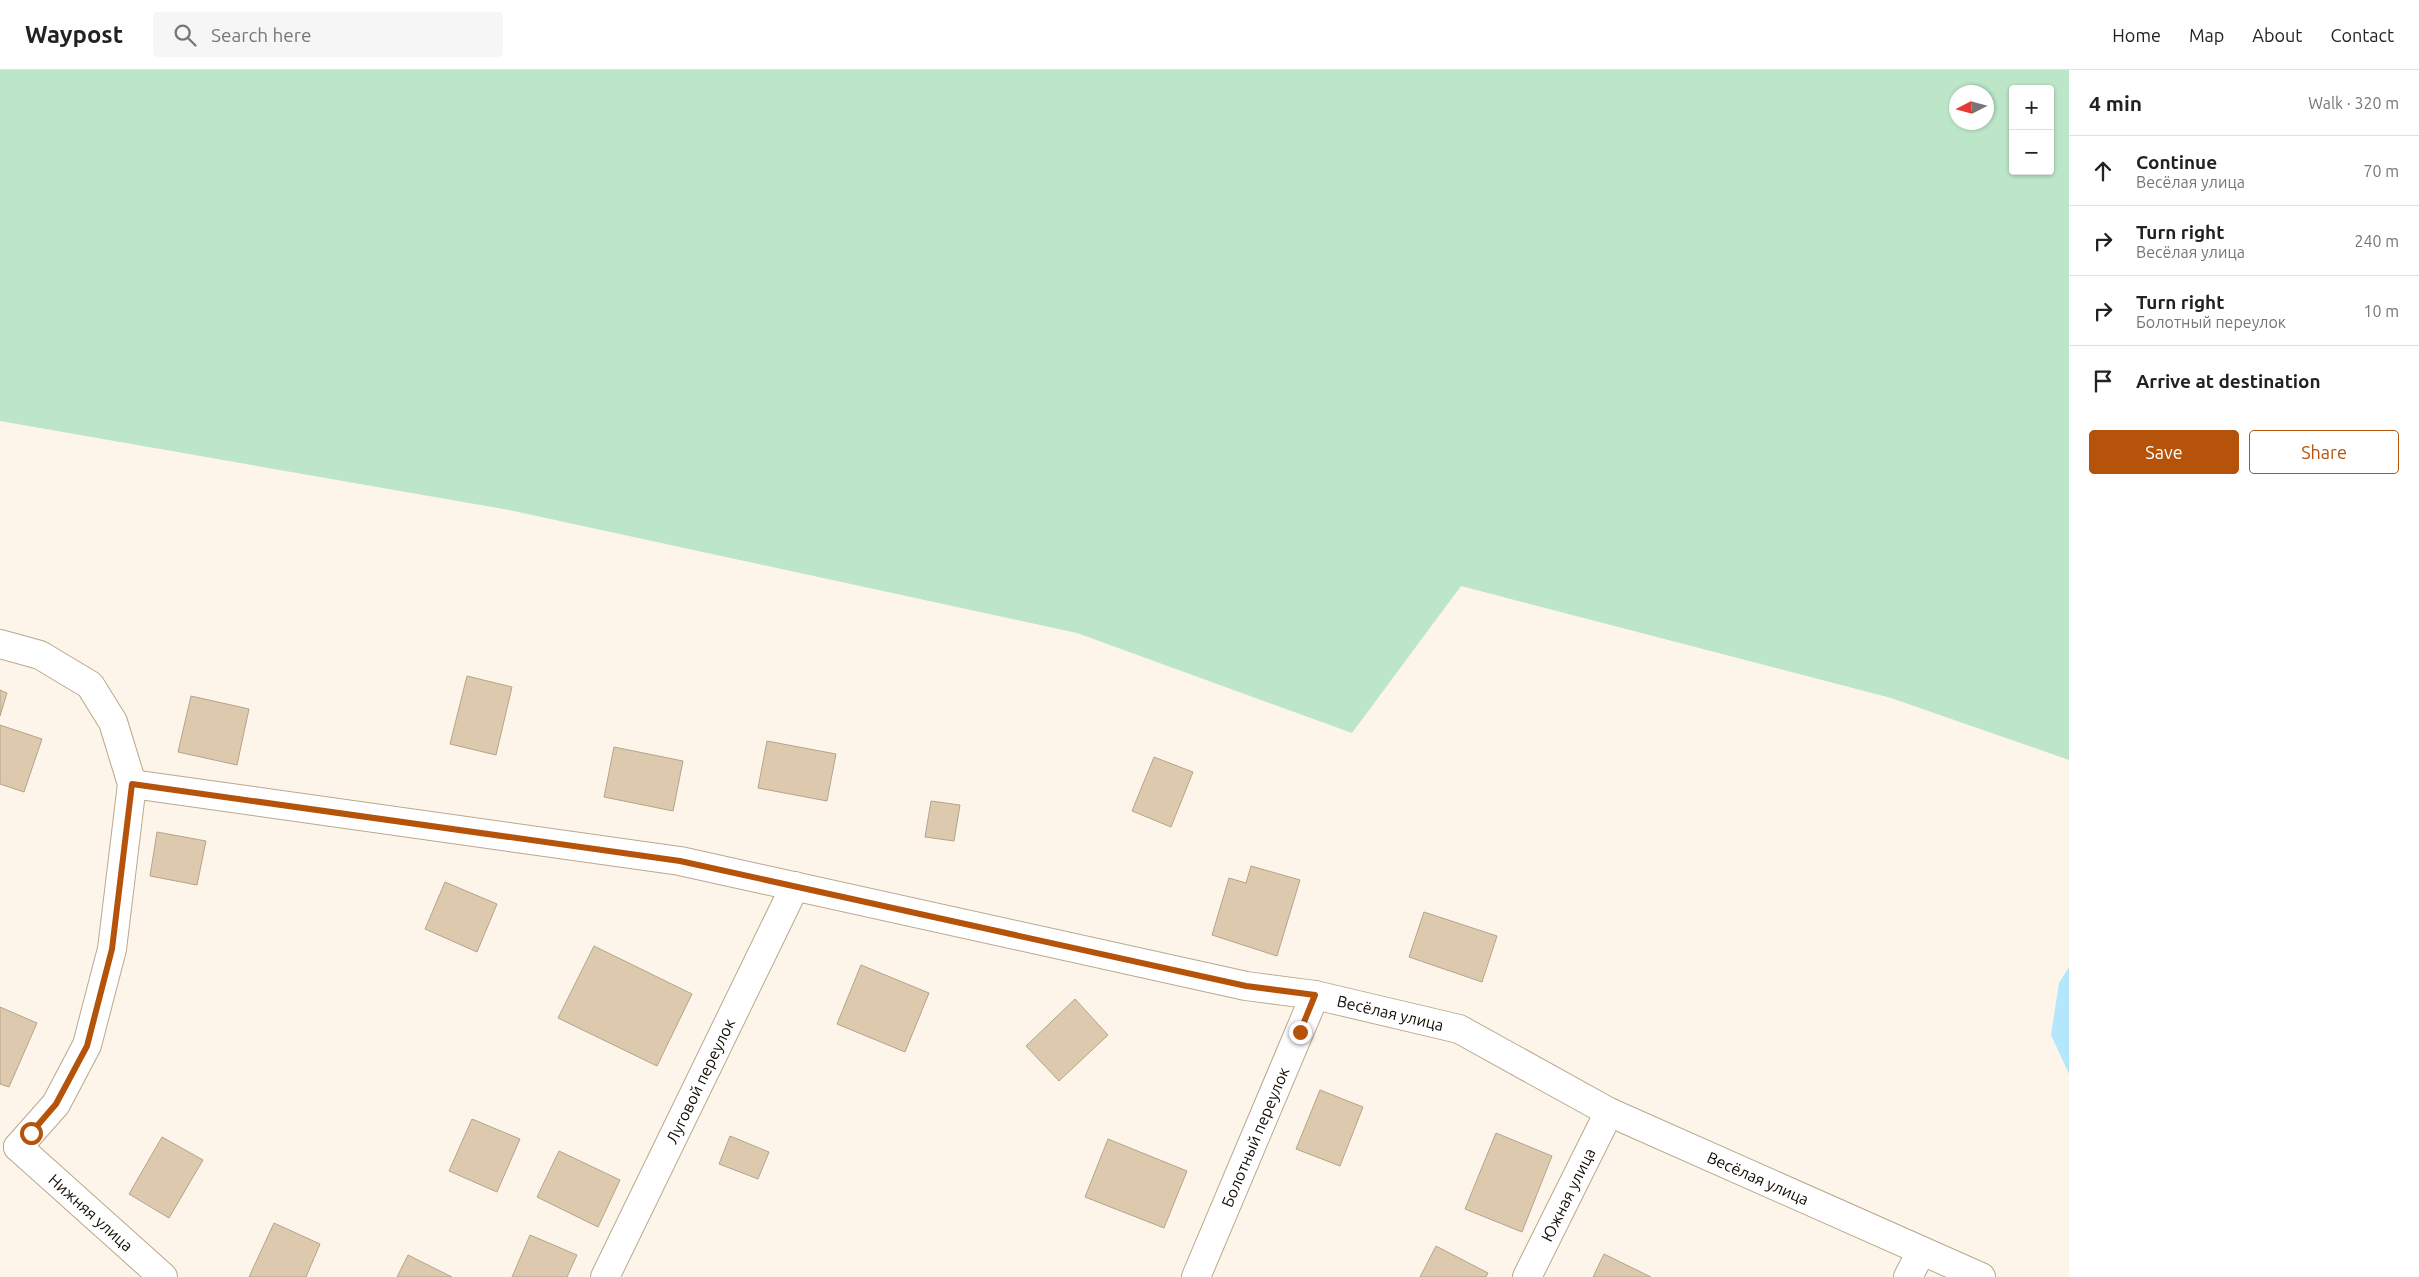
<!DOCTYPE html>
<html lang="en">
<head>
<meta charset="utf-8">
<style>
  :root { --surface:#fff; --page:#f6f6f6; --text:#222; --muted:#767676; --line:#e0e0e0; --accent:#b45309 }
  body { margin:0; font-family:Ubuntu,sans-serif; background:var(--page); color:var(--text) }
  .controls { position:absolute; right:15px; top:15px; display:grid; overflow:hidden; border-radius:5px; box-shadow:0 1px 4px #0004 }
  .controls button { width:45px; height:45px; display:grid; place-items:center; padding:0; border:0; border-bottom:1px solid var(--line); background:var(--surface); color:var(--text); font:25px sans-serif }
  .compass { position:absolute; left:1949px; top:15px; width:45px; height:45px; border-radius:50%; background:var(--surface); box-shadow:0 1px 4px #0004; rotate:264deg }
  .stop { position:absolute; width:15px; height:15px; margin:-11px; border:4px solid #b45309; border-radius:50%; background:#fff }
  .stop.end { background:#b45309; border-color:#fff; box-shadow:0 1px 5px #0008 }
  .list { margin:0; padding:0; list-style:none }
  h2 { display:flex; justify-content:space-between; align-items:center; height:65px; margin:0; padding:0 20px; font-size:21px }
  h2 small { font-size:16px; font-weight:400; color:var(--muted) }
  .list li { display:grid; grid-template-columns:32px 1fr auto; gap:15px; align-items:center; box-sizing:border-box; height:70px; padding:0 20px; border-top:1px solid var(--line) }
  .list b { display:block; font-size:19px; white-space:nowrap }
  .list p { margin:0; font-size:16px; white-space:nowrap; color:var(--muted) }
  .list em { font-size:16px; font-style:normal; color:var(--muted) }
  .actions { display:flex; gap:10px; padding:15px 20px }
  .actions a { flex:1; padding:11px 0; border:1px solid var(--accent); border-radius:5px; text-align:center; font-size:18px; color:var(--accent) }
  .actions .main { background:var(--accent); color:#fff }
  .icon { flex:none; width:28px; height:28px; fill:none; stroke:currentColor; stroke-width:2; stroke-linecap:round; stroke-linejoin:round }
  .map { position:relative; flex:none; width:2069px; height:1207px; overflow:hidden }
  header { display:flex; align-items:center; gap:30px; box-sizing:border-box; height:70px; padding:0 25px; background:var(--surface); border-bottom:1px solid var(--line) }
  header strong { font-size:24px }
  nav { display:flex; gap:28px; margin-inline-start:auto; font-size:18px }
  .search { width:350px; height:45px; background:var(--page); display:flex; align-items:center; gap:12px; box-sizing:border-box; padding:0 18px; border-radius:5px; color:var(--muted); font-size:19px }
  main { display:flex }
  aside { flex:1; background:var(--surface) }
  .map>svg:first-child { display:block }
</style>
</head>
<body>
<header>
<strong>Waypost</strong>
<div class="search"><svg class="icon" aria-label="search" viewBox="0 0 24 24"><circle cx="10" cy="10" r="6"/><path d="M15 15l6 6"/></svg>Search here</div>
<nav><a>Home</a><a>Map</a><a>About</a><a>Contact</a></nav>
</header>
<main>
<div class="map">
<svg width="2069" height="1207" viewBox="0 0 2069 1207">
  <rect width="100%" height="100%" fill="#fdf5ea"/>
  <path fill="#bce6c7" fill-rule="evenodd" d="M0 0H2069V690L1891 628 1461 516 1352 663 1077 563 509 440 0 351ZM2013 19H2050V101H2013ZM1956 22H1986V52H1956Z"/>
  <path fill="#b4e6fc" d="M2069 897V1004L2051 965 2059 913Z"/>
  <g fill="#dcc9ae" stroke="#b6a489">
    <path d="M467 606 512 617 496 685 450 674Z"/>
    <path d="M0 620 7 623 0 646Z"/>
    <path d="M191 626 249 639 237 695 178 682Z"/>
    <path d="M0 655 42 669 24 722 0 714Z"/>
    <path d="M767 671 836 684 827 731 758 718Z"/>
    <path d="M614 677 683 691 673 741 604 727Z"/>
    <path d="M1154 687 1193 702 1171 757 1132 741Z"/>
    <path d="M931 731 960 735 954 771 925 767Z"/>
    <path d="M157 762 206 771 197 815 150 806Z"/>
    <path d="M1251 796 1300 810 1277 886 1212 865 1229 808 1246 813Z"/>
    <path d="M445 812 497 834 477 882 425 859Z"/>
    <path d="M1424 842 1497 866 1482 912 1409 887Z"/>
    <path d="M594 876 692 924 657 996 558 948Z"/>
    <path d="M861 895 929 923 905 982 837 954Z"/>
    <path d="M1075 929 1108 965 1059 1011 1026 976Z"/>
    <path d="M0 937 37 953 9 1017 0 1014Z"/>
    <path d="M1320 1020 1363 1037 1340 1096 1296 1079Z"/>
    <path d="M472 1049 520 1069 497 1122 449 1101Z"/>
    <path d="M1496 1063 1552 1086 1522 1162 1465 1139Z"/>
    <path d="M730 1066 769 1082 758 1109 719 1094Z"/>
    <path d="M162 1067 203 1090 169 1148 129 1124Z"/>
    <path d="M1108 1069 1187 1101 1164 1158 1085 1127Z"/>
    <path d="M559 1081 620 1110 598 1157 537 1127Z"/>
    <path d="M274 1153 320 1174 306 1207H249Z"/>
    <path d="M530 1165 577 1185 567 1207H512Z"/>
    <path d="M1436 1176 1488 1203 1486 1207H1420Z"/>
    <path d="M1604 1184 1651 1207H1593Z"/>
    <path d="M408 1185 452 1207H397Z"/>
  </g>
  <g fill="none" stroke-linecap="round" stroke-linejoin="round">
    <g stroke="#bba78d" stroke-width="30">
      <g id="minor">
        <path d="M0 574 40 585 90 615 113 652 132 714 112 879 87 975 56 1034 18 1077"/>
        <path id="s1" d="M132 714 680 791 1246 916 1315 925 1459 959 1609 1042 1981 1207"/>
        <path id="s2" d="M18 1077 163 1207"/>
        <path id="s3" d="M605 1207 795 816"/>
        <path id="s4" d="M1196 1207 1315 925"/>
        <path id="s5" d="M1527 1207 1609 1042"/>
        <path d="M1908 1207 1921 1182"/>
      </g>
    </g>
    <use href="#minor" stroke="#fff" stroke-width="28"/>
  </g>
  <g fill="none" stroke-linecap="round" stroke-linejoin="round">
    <path stroke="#b45309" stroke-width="6" d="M31 1063 56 1034 87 976 112 879 132 714 680 791 1246 916 1315 925 1300 962"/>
  </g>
  <g text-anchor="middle" stroke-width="4" stroke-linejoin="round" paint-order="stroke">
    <g font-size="16" fill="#110b03" stroke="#fdf5ea">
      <text dy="6" stroke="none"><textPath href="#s1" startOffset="1280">Весёлая улица</textPath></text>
      <text dy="6" stroke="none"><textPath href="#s3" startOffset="218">Луговой переулок</textPath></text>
      <text dy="6" stroke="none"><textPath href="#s4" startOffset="152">Болотный переулок</textPath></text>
      <text dy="6" stroke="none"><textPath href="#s1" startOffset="1685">Весёлая улица</textPath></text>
      <text dy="6" stroke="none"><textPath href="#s5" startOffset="92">Южная улица</textPath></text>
      <text dy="6" stroke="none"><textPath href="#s2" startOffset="98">Нижняя улица</textPath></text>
    </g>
  </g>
</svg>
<div class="controls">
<button>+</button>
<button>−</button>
</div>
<svg class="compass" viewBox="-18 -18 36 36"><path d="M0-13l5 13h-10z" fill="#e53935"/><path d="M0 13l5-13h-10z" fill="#767676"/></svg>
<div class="stop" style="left:31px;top:1063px"></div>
<div class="stop end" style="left:1300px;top:962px"></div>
</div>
<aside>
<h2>4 min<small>Walk · 320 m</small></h2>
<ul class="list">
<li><svg class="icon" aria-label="ahead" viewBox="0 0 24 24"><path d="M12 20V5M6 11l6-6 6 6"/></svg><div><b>Continue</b><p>Весёлая улица</p></div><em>70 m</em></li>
<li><svg class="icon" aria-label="right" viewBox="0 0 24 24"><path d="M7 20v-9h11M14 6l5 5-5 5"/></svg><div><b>Turn right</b><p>Весёлая улица</p></div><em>240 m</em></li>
<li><svg class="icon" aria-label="right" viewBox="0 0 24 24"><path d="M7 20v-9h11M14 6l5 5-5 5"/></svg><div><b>Turn right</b><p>Болотный переулок</p></div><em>10 m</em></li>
<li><svg class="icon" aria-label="arrive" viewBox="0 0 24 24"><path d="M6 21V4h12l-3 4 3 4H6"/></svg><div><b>Arrive at destination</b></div></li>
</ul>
<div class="actions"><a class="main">Save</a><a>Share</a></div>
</aside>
</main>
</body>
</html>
